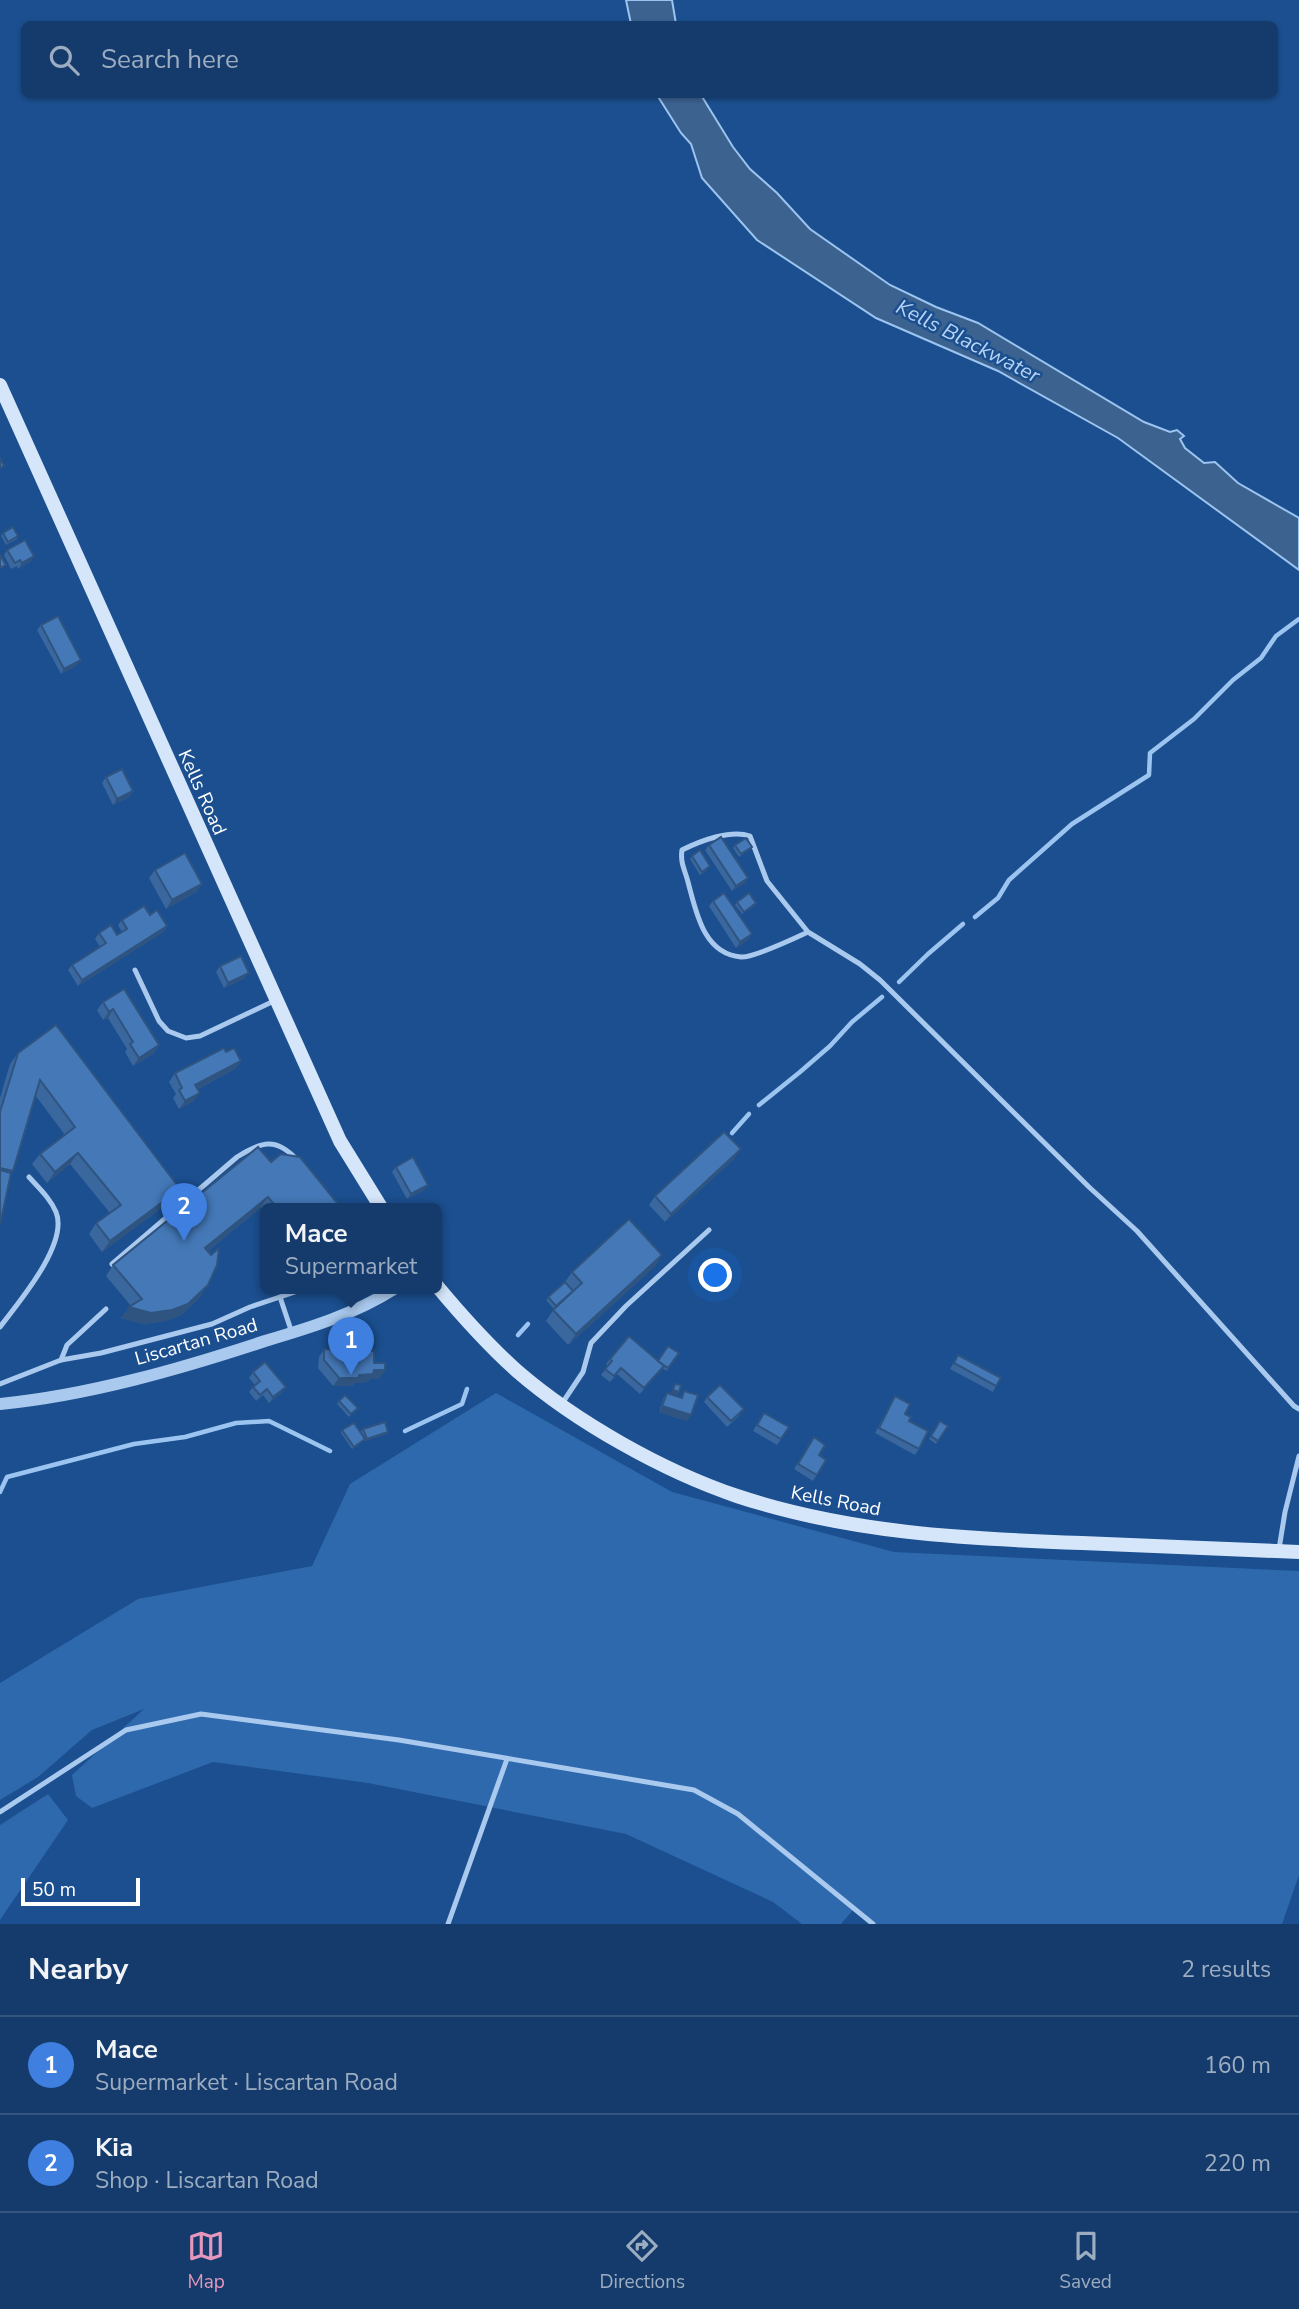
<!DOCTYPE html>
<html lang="en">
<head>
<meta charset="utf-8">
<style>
  :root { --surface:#143b6b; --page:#1d4271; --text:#f1f3f6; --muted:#9dadc1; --line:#33557e; --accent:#e797bd }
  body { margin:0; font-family:"Nunito Sans",sans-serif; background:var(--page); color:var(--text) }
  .scale { position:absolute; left:21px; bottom:18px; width:119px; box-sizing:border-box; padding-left:7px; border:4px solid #fff; border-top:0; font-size:19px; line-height:24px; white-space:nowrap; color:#fff; -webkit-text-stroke:5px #1b4f8f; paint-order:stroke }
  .you { position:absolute; left:716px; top:1276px; width:24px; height:24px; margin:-18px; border:5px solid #fff; border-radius:50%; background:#1a73e8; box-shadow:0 0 0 10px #1a73e833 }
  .badge { display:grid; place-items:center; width:46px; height:46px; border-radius:50%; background:var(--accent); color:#fff; font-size:23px; font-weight:700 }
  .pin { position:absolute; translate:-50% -58px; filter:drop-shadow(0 2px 4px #0008) }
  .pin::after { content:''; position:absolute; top:37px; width:24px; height:21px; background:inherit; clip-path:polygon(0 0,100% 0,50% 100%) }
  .popup { position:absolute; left:260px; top:1203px; width:182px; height:91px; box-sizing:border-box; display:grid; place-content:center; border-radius:10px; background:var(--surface); filter:drop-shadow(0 2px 5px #0005); font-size:23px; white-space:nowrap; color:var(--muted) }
  .popup b { font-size:26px; color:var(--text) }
  .popup::after { content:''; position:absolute; left:50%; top:100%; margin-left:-14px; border:14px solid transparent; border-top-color:var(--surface) }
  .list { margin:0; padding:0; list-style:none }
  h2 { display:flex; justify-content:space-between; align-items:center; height:91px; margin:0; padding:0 28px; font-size:30px }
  h2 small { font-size:23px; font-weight:400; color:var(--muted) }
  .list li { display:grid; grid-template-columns:46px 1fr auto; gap:21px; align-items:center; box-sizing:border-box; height:98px; padding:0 28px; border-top:2px solid var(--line) }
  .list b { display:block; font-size:26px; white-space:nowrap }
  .list p { margin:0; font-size:23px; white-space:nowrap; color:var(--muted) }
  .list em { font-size:23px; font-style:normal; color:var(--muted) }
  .icon { flex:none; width:38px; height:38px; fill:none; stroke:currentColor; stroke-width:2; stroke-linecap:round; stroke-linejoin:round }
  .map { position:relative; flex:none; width:1299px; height:1924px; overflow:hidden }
  .search { position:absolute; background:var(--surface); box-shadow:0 2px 5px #0004; left:21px; right:21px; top:21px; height:77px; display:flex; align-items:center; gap:18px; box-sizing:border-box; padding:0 24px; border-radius:10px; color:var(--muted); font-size:26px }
  .sheet { height:287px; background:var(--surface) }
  nav { display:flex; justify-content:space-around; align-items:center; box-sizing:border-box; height:98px; border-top:2px solid var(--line); background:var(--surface); font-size:19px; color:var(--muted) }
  nav a { display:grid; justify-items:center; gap:4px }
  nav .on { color:var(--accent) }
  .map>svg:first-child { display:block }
</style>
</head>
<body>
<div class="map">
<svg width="1299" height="1924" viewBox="0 0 1299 1924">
  <rect width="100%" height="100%" fill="#1b4f8f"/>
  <g fill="#2e69ad">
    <path d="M496 1393 672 1492 894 1552 1299 1571V1875L1282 1924H875L853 1910 841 1924H802L773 1902 626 1834 368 1783 213 1762 92 1808 76 1796 72 1775 144 1709 92 1730 38 1777 0 1800V1683L138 1599 312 1566 350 1484Z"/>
    <path d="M48 1794 68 1820 0 1920V1825Z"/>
  </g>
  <g fill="#3c6290" stroke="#9cc4f0" stroke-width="2">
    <path d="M626 0H672L676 24H631Z"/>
    <path d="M657 95H701L733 147 750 169 777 193 810 229 890 285 936 307 978 323 1144 422 1170 432 1177 430 1184 436 1180 439 1185 448 1204 463 1215 462 1238 483 1299 518V570L1118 438 998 371 876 318 757 240 702 178 691 144 681 133Z"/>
  </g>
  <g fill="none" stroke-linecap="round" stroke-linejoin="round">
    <g stroke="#9cc4f0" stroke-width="4.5">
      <path d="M975 917 998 898 1009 880 1072 824 1149 775 1150 753 1194 719 1233 680 1261 658 1276 636 1299 619"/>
      <path d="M899 982 928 954 963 924"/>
      <path d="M759 1105 800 1072 830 1046 852 1022 882 997"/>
      <path d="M732 1133 749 1114"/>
      <path d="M518 1335 528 1324"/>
      <path d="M405 1431 462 1404 467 1389"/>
      <path d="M0 1492 7 1477 134 1444 185 1437 236 1423 269 1421 330 1451"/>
    </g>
    <g stroke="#a9c9ee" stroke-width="5">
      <path d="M808 932C795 938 753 958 741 957 703 954 696 911 688 882 685 870 680 863 682 850 700 841 731 829 750 836L767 881 808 932 860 964 880 980 1089 1187 1137 1231 1294 1406 1299 1409"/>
      <path d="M135 970 159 1021 168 1031 186 1038 200 1036 276 1000"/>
      <path d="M112 1264 237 1157C261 1142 276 1136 298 1161"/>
      <path d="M280 1297 292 1333"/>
      <path d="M0 1327C18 1303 69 1244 56 1212 50 1198 39 1188 29 1177"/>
      <path d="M61 1360 67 1345 106 1309"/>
      <path d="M0 1384 61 1360 101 1353 212 1324 250 1307 304 1289"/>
      <path d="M561 1405 583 1372 591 1343 626 1306 709 1230"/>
      <path d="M1279 1549 1285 1512 1299 1456"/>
      <path d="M0 1812 126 1730 201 1714 399 1740 694 1790 738 1814 873 1924"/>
      <path d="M448 1924 507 1759"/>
    </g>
    <path stroke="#a9c9ee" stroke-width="12" d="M0 1404C90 1395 180 1369 265 1341 309 1328 355 1314 394 1289"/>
    <g stroke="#d6e6fa" stroke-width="14">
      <path d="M0 385 340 1141 382 1209"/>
      <path d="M437 1286C462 1316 488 1345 517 1371 576 1422 663 1471 737 1496 848 1533 966 1539 1082 1543 1154 1546 1227 1549 1299 1552"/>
    </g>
  </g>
  <g fill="#3a679d">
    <path d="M3 533 18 536 17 539 6 545 1 536Z"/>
    <path d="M7 550 34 556 31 561 18 569 17 566 11 569 4 555Z"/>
    <path d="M41 625 77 665 61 674 37 630Z"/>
    <path d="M106 777 133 791 129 797 113 805 102 783Z"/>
    <path d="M709 845 748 878 745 883 732 891 705 850Z"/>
    <path d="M735 845 750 849 739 857 733 848Z"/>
    <path d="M692 856 708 869 700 875 690 859Z"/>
    <path d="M155 870 202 884 196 892 166 909 149 878Z"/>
    <path d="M713 901 748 940 736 948 709 906Z"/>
    <path d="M737 902 756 903 754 906 742 914 735 905Z"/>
    <path d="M150 915 167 926 163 932 78 986 68 970 72 965 100 947 95 939 99 933 117 935 122 932 118 925 122 920Z"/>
    <path d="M220 966 245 978 224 988 216 972Z"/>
    <path d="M103 1002 159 1045 153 1054 133 1066 125 1052 127 1049 108 1018 103 1020 97 1010Z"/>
    <path d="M226 1052 241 1061 235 1069 198 1089 194 1101 179 1109 173 1098 176 1094 169 1082 175 1073Z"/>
    <path d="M18 1053 172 1200 102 1252 89 1234 96 1223 110 1213 70 1164 47 1183 32 1164 40 1154 65 1135 35 1095 10 1175 0 1225V1098L10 1064Z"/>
    <path d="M735 1158 665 1222 649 1205 655 1196Z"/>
    <path d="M271 1162 342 1209H265V1213L261 1207 208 1251 201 1296 181 1315 165 1321 143 1324 121 1318 131 1306 106 1276 113 1265Z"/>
    <path d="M396 1167 424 1190 407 1199 392 1172Z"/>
    <path d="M662 1255 655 1266 568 1345 546 1321 554 1309 546 1300 565 1282 572 1272Z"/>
    <path d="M324 1349 374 1363 385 1370 379 1379H370L367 1382 355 1383 352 1386H333L318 1368 319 1357Z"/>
    <path d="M679 1353 667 1371 662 1368 640 1394 617 1374 610 1382 601 1375 608 1366 606 1364 610 1359 658 1361Z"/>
    <path d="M958 1355 996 1386 993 1392 950 1369Z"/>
    <path d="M253 1372 282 1392 269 1403 263 1395 256 1401 249 1392 255 1385 249 1378Z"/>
    <path d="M684 1391 687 1421 659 1412 663 1399 667 1393 680 1398Z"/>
    <path d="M895 1396 905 1414 919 1449 915 1455 875 1433Z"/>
    <path d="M707 1397 740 1415 727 1427 704 1402Z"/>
    <path d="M339 1401 356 1410 349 1417 337 1404Z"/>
    <path d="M760 1418 781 1439 777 1445 753 1431Z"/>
    <path d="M940 1421 948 1426 936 1444 929 1439Z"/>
    <path d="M363 1429 388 1432 387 1434 365 1441 364 1440 352 1449 341 1433 342 1430 363 1437 361 1431Z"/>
    <path d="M814 1437 819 1455 826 1460 813 1481 794 1469Z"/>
  </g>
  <g fill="#305480">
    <path d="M34 556 31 561 18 569 22 563Z"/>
    <path d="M81 660 77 665 61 674 64 669Z"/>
    <path d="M133 791 129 797 113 805 117 799Z"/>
    <path d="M748 878 745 883 732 891 736 886Z"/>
    <path d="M202 884 196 892 166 909 172 900Z"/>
    <path d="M167 926 163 932 78 986 82 980Z"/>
    <path d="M752 934 748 940 736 948 740 942Z"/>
    <path d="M249 973 245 978 224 988 228 983Z"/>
    <path d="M113 1009 108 1018 103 1020 109 1012Z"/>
    <path d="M159 1045 153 1054 133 1066 139 1058Z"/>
    <path d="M241 1061 235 1069 190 1093 195 1085Z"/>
    <path d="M200 1093 194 1101 179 1109 185 1101Z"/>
    <path d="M741 1149 735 1158 665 1222 671 1214Z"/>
    <path d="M78 1153 70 1164 47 1183 55 1172Z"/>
    <path d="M0 1168 13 1171 5 1182 0 1181Z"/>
    <path d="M428 1185 424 1190 407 1199 411 1194Z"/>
    <path d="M180 1189 172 1200 102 1252 110 1241Z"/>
    <path d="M268 1197 261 1207 198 1259 205 1248Z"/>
    <path d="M662 1255 655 1266 568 1345 576 1334Z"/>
    <path d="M208 1285 201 1296 181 1315 165 1321 143 1324 121 1318 129 1307Z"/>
    <path d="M374 1370H385L379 1379H370L367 1382 355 1383 352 1386H333L339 1378 359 1375Z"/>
    <path d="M286 1387 282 1392 269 1403 273 1397Z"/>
    <path d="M673 1390 679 1392 677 1395 671 1393Z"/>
    <path d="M662 1406 691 1415 687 1421 659 1412Z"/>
    <path d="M388 1432 387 1434 365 1441 367 1439Z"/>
  </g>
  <g fill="#4478b7" stroke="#305480" stroke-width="2">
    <path d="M0 458 4 466 0 468Z"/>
    <path d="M13 527 18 536 8 542 3 533Z"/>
    <path d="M25 540 34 556 22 563 20 560 15 563 7 550Z"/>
    <path d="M0 555 6 565 0 568Z"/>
    <path d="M58 616 81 660 64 669 41 625Z"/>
    <path d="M122 769 133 791 117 799 106 777Z"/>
    <path d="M721 837 748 878 736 886 709 845Z"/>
    <path d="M746 838 752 847 741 854 735 845Z"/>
    <path d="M700 850 710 866 702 872 692 856Z"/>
    <path d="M185 853 202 884 172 900 155 870Z"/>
    <path d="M724 893 752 934 740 942 713 901Z"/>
    <path d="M749 893 756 903 744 912 737 902Z"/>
    <path d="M144 906 150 915 157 910 167 926 82 980 72 965 106 943 99 933 111 925 117 935 127 929 122 920Z"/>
    <path d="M241 956 249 973 228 983 220 966Z"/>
    <path d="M124 989 159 1045 139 1058 130 1044 133 1042 113 1009 109 1012 103 1002Z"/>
    <path d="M56 1025 180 1189 110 1241 96 1223 121 1205 78 1153 55 1172 40 1154 75 1127 40 1080 13 1171 0 1168V1112L18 1053Z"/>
    <path d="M224 1048 226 1052 234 1048 241 1061 195 1085 200 1093 185 1101 179 1090 182 1088 175 1073Z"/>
    <path d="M724 1132 741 1149 671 1214 655 1196Z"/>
    <path d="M258 1147 271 1162 281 1154 300 1157 342 1209H278L268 1197 205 1248 211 1255 219 1248 217 1265 208 1285 188 1304 172 1310 151 1313 129 1307 142 1299 113 1265Z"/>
    <path d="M413 1157 428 1185 411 1194 396 1167Z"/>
    <path d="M0 1170 11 1173 0 1225Z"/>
    <path d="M629 1219 662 1255 576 1334 553 1310 582 1283 572 1272Z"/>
    <path d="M565 1282 573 1291 556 1306 548 1297Z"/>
    <path d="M629 1336 664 1366 644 1388 621 1368 614 1376 605 1369 612 1361 610 1359Z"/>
    <path d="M668 1346 679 1353 668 1368 658 1361Z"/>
    <path d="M324 1349 374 1351V1363H385V1370H374L373 1374 359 1375 358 1378H339L324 1360Z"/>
    <path d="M958 1355 1001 1378 996 1386 954 1363Z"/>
    <path d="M265 1362 286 1387 273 1397 267 1389 260 1395 253 1387 260 1381 253 1372Z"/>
    <path d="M675 1384 681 1385 679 1392 673 1390Z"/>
    <path d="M720 1385 744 1409 731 1421 707 1397Z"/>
    <path d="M684 1391 698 1395 691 1415 662 1406 667 1393 682 1398Z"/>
    <path d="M345 1395 358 1408 351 1414 339 1401Z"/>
    <path d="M895 1396 910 1404 905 1414 911 1417 909 1421 928 1431 919 1449 879 1428Z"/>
    <path d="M764 1413 789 1427 781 1439 757 1425Z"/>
    <path d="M940 1421 948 1426 938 1441 931 1436Z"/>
    <path d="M385 1422 388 1432 367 1439 363 1429Z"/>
    <path d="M354 1423 365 1439 354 1447 342 1430Z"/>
    <path d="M814 1437 825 1445 819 1455 826 1460 817 1475 798 1464Z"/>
  </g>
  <g text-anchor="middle" stroke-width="5" stroke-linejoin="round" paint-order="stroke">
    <g font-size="19" fill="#fff" stroke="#1b4f8f">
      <text transform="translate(203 792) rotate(66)" y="7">Kells Road</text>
      <text transform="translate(196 1341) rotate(-16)" y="7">Liscartan Road</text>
      <text transform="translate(836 1500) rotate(11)" y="7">Kells Road</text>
    </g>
    <g font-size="21" font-style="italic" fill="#b5d3f5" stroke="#1b4f8f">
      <text transform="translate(968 341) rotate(27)" y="7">Kells Blackwater</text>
    </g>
  </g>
</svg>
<div class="scale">50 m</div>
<div class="you"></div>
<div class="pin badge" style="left:351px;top:1375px;background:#3f7fe0">1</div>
<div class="popup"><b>Mace</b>Supermarket</div>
<div class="pin badge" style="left:184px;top:1241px;background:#3f7fe0">2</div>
<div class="search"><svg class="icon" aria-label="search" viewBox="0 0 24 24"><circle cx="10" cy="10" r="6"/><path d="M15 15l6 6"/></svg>Search here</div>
</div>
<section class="sheet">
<h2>Nearby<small>2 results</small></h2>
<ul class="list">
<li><span class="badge" style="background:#3f7fe0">1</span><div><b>Mace</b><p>Supermarket · Liscartan Road</p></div><em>160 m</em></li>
<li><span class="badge" style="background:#3f7fe0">2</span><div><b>Kia</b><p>Shop · Liscartan Road</p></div><em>220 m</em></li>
</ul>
</section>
<nav>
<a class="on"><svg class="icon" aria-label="map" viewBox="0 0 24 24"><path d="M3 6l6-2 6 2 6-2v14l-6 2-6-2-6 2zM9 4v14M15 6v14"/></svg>Map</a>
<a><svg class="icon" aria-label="directions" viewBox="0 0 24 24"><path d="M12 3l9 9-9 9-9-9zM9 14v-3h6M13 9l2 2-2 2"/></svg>Directions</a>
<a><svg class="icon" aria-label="saved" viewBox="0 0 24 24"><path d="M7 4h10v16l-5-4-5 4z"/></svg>Saved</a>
</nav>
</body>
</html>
